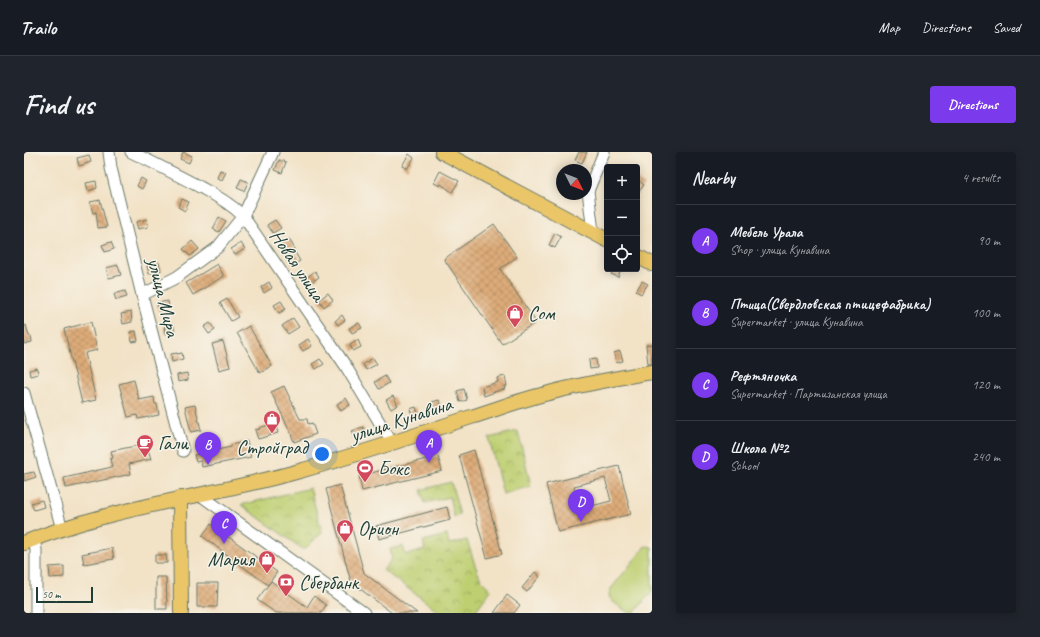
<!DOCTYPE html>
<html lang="en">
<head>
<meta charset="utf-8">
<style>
  :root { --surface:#171b24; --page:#20242c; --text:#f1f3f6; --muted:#9ea1a6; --line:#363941; --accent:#7c3aed }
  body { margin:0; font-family:Caveat,sans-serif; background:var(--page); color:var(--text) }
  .controls { position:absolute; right:12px; top:12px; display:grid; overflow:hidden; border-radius:4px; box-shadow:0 2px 10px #0003 }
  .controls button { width:36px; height:36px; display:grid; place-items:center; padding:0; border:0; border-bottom:1px solid var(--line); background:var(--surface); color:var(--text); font:20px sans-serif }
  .compass { position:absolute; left:532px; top:12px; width:36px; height:36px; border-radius:50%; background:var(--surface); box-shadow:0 2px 10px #0003; rotate:132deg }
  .scale { position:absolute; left:12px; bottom:10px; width:57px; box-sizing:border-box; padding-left:4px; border:2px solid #1f3d34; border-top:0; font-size:11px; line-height:14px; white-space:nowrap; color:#1f3d34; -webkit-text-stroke:3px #f7f3e8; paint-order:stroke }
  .you { position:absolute; left:298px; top:302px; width:14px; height:14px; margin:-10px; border:3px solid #fff; border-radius:50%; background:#1a73e8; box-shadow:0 0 0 6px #1a73e833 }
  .badge { display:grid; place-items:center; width:26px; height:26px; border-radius:50%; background:var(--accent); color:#fff; font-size:13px; font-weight:700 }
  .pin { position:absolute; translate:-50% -33px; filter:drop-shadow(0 1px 2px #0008) }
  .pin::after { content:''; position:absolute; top:21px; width:14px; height:12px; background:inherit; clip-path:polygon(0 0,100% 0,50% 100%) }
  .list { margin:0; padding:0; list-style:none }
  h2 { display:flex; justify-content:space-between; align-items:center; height:52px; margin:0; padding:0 16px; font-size:17px }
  h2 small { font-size:13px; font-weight:400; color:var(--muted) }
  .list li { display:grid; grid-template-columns:26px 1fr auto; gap:12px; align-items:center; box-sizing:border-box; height:72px; padding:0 16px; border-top:1px solid var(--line) }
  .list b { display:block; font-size:15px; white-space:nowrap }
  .list p { margin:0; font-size:13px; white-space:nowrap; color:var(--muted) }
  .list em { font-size:13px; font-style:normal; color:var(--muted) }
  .icon { flex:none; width:22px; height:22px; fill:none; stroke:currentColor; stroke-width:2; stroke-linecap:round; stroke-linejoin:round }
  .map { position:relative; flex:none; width:628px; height:461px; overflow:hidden; border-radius:4px }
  header { display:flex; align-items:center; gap:24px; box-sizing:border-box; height:56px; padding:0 20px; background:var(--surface); border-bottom:1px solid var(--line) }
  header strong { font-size:19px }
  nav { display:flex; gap:22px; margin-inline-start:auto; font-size:14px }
  .intro { display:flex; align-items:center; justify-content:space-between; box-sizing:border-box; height:96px; padding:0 24px }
  h1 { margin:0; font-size:28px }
  .button { padding:10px 18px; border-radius:4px; background:var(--accent); color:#fff; font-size:14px; font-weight:700 }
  main { display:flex; gap:24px; padding:0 24px }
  aside { flex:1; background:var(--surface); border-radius:4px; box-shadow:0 2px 10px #0003 }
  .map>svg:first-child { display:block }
</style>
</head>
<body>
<header>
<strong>Trailo</strong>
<nav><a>Map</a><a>Directions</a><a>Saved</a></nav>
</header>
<div class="intro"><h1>Find us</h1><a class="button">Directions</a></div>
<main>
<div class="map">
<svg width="628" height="461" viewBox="0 0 628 461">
  <defs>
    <pattern id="park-crowns" width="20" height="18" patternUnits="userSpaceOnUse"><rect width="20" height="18" fill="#becf71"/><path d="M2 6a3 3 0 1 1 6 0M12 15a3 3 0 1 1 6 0" fill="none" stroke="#9aa95e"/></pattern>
    <pattern id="building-cross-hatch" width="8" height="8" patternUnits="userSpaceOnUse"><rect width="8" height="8" fill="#deac79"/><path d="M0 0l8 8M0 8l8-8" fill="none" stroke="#b38d64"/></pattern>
  </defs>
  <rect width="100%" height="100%" fill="#f7f3e8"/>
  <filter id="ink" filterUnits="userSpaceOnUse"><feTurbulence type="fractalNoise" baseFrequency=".025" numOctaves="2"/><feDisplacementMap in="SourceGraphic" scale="8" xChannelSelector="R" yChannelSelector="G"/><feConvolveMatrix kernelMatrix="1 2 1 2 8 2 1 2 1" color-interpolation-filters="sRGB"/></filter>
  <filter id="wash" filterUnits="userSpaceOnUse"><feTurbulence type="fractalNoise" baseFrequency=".012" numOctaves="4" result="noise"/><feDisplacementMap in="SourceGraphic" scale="16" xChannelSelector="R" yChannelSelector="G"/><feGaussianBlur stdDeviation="0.9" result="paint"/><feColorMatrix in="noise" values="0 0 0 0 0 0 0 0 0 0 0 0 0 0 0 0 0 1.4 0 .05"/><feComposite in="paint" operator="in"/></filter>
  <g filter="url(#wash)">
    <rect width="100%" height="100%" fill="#f2e2c6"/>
    <g fill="url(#park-crowns)" stroke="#6e8652">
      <path d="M494 279 507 334 479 342 465 286Z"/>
      <path d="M427 330 436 363 430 365 425 345 401 351 397 338Z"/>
      <path d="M286 336 298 380 280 398 217 353Z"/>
      <path d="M423 383 425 392 443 388 451 413 457 428 467 438 450 461H417L359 418 368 407 366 397 379 394 382 403 401 398 399 389Z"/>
    </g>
    <path fill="#becf71" stroke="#6e8652" d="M623 394 628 395V439L611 460 610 461 603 460 588 449 585 444 586 438 619 397 620 395Z"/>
    <g id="blocks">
      <g fill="url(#building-cross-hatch)" fill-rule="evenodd">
        <path d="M159 0 168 4 165 11 156 7Z"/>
        <path d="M555 0H563L558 11 551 8Z"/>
        <path d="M385 2 390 6 383 17 378 14Z"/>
        <path d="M65 3 67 10 55 14 53 6Z"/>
        <path d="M255 8 262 10 258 21 251 18Z"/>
        <path d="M196 18 202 20 198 28 193 26Z"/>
        <path d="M416 19 435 29 428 40 417 32 416 34 410 31Z"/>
        <path d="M117 26 122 29 118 37 113 34Z"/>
        <path d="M217 27 224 30 220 39 213 36Z"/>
        <path d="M613 27 620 33 613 42Z"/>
        <path d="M72 29 73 36 64 39 62 31Z"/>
        <path d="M158 47 165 50 161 59 154 55Z"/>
        <path d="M76 48 83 75 74 76 72 60 69 61 66 50Z"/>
        <path d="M195 65 202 69 195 80 189 77Z"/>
        <path d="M123 67 124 75 114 77 112 70Z"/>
        <path d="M251 68 257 76 249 81 243 73Z"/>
        <path d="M470 72 493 105 476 117 512 170 478 192 420 107Z"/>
        <path d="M531 81 537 85 531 96 525 93Z"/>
        <path d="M265 87 271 97H269L276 109 269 113 257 91Z"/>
        <path d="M168 89 175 97 166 104 159 97Z"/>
        <path d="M87 90 90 97 81 100 78 93Z"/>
        <path d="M217 91 221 97 211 103 207 97Z"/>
        <path d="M135 111 137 119 125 122 123 114Z"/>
        <path d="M193 112 200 124 169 143 162 131Z"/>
        <path d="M94 113 97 123 85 126 82 116Z"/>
        <path d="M590 117H597L594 125 587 122Z"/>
        <path d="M291 119 295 125 285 132 281 127Z"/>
        <path d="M618 129 624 132 617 142 612 139Z"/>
        <path d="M245 130 248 136 240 141 237 135Z"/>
        <path d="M101 139 103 145 92 148 90 142Z"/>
        <path d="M304 141 309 148 300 155 295 148Z"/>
        <path d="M203 147 214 165 207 169 196 151Z"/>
        <path d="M144 149 145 156 135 159 133 151Z"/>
        <path d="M257 149 262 157 255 161 250 153Z"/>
        <path d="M107 160 108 170 99 172 97 162Z"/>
        <path d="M318 163 321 168 314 173 311 169Z"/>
        <path d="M269 166 275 175 264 182 258 174Z"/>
        <path d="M67 170 73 198 61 201 72 248 58 251 40 177Z"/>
        <path d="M186 171 191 178 185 182 180 175Z"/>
        <path d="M335 171 338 176 328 181 325 176Z"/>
        <path d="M149 172 151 180 141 182 140 175Z"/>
        <path d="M2 173 5 184H7L8 190 0 192V174Z"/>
        <path d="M225 174 248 214 236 221 213 181Z"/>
        <path d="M112 179 114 189 108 190 106 180Z"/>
        <path d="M284 187 288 194 279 199 275 193Z"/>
        <path d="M334 188 337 195 329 199 326 193Z"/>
        <path d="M199 189 206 215 195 218 188 192Z"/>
        <path d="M628 192V212H624L622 193Z"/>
        <path d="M596 199 599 209 592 211 590 201Z"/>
        <path d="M153 201V202L158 201 159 207 148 210 147 202Z"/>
        <path d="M349 206 353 212 342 218 339 212Z"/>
        <path d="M296 207 300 212 292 217 288 212Z"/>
        <path d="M572 207 573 216 566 217 565 208Z"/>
        <path d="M13 216 14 222 6 224 5 218Z"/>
        <path d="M163 221 164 228 154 230 153 223Z"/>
        <path d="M361 224 365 231 355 237 351 230Z"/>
        <path d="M481 224 483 234H480L481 237 470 240H471L460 244 458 235 474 230 473 226Z"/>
        <path d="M110 228 115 248 130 245 131 252H133L135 263 114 267 113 263 104 265 95 232Z"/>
        <path d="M260 234 276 267H283L284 272 288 271 292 282 270 290 266 279 247 240Z"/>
        <path d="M440 237 443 248 436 250 433 239Z"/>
        <path d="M369 244 374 253 367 257 362 248Z"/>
        <path d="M322 246 326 253 317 259 313 252Z"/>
        <path d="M415 248 418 256 410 258 408 250Z"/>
        <path d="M171 253 177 278 167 280 161 255Z"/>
        <path d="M392 255 395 264 389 266 386 257Z"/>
        <path d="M251 271 254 281 234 287 231 278 236 277 235 276Z"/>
        <path d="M339 275 343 284 332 288 328 279Z"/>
        <path d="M223 289 227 305 178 315 177 309 172 310 170 303 207 295V293Z"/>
        <path d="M121 292 122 298 124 297 127 307 105 312 107 322 42 336 40 326 88 315 86 307 89 306 87 299Z"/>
        <path d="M450 298 478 402 463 406 435 303Z"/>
        <path d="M414 304 418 319 338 339 335 324Z"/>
        <path d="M595 314 607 362 534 380 522 332ZM581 326 587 349 556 357 550 334Z"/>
        <path d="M10 320 12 325 0 329V322Z"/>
        <path d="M316 333 340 421 393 461H368L327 430 302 337Z"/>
        <path d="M18 348 20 355 10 358 7 351Z"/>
        <path d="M423 355 426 368 355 387 352 374Z"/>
        <path d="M187 372 253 420 244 433 178 384Z"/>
        <path d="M88 396 90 407 60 412 58 402Z"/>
        <path d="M131 403H142L143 411H131Z"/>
        <path d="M40 414V425L26 426 25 415Z"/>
        <path d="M511 420 516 424 503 440 498 436Z"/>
        <path d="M132 425H142L143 457H132Z"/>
        <path d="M247 429 283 455 290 444 302 453 297 461H252L233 448Z"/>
        <path d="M173 431H194L193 455H173Z"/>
        <path d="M483 443 496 453 490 461H470Z"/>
      </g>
    </g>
  </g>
  <g filter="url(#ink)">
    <use href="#blocks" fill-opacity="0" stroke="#697767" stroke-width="1"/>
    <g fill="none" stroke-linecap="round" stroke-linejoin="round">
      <g stroke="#697767" stroke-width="13">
        <g id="minor">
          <path d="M85 0 87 16 118 143 159 299"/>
          <path d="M107 0C130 11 153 23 176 35 192 44 206 51 219 64L321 213 368 291"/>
          <path d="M569 80 564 39 580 0"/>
          <path d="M118 143 153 125 194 95 219 64 249 0"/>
          <path d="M0 241 38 377"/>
          <path d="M175 342 340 461"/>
          <path d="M10 387 12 398V461"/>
        </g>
      </g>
      <g stroke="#697767" stroke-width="16">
        <g id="major">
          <path d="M418 0 583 88"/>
          <path d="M613 104 628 112"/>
          <path d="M156 346 157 461"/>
          <path d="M0 391C87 355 182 345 272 320 331 304 389 284 447 265 473 257 499 247 525 241 559 232 594 226 628 220"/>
        </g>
      </g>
      <use href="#minor" stroke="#fff" stroke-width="11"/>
      <use href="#major" stroke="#eac669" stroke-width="14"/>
    </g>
  </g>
  <defs>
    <g id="shop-pin" transform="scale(0.9)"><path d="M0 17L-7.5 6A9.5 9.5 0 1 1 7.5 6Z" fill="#d1495b" stroke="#f7f3e8"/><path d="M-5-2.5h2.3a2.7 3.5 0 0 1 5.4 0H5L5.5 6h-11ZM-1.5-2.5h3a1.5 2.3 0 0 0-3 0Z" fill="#fff"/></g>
    <g id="cafe-pin" transform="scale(0.9)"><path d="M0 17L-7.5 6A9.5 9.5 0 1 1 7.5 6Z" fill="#d1495b" stroke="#f7f3e8"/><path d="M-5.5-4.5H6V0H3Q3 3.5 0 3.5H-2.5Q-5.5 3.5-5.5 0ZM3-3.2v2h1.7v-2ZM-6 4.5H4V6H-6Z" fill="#fff"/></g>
    <g id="stadium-pin" transform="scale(0.9)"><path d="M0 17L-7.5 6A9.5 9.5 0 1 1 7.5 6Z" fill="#d1495b" stroke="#f7f3e8"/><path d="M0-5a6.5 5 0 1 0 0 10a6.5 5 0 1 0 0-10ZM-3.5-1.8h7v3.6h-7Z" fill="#fff"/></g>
    <g id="bank-pin" transform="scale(0.9)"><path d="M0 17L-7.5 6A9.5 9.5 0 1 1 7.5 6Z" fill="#d1495b" stroke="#f7f3e8"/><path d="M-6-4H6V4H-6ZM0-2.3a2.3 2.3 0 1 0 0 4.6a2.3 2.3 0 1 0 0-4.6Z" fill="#fff"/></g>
  </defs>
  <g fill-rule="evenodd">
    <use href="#shop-pin" x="491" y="161"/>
    <use href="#shop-pin" x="248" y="267"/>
    <use href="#cafe-pin" x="121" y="291"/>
    <use href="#stadium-pin" x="341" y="316"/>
    <use href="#shop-pin" x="321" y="376"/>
    <use href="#shop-pin" x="243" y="407"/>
    <use href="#bank-pin" x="262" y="430"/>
  </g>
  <g text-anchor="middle" stroke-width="3" stroke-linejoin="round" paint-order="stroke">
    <g font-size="20" fill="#1f3d34" stroke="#f7f3e8">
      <text transform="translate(274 113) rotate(56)" y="7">Новая улица</text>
      <text transform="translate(140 145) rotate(76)" y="7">улица Мира</text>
      <text transform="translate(377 267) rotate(-18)" y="7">улица Кунавина</text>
    </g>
    <g font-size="20" fill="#1f3d34" stroke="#f7f3e8" text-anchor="start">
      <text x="504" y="168">Сом</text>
      <text x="134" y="298">Гали</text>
      <text x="248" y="302" text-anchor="middle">Стройград</text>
      <text x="354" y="323">Бокс</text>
      <text x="334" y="383">Орион</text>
      <text x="230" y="414" text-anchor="end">Мария</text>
      <text x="275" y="437">Сбербанк</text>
    </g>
  </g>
</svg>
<div class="controls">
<button>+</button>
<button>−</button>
<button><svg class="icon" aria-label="locate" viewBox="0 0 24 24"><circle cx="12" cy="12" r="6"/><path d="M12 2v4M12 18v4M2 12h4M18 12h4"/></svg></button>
</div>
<svg class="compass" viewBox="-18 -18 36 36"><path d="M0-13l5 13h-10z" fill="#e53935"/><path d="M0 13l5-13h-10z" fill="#9ea1a6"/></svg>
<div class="scale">50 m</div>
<div class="you"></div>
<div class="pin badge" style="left:405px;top:311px">A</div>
<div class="pin badge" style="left:184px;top:313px">B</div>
<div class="pin badge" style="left:200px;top:392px">C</div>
<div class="pin badge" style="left:557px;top:370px">D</div>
</div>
<aside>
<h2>Nearby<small>4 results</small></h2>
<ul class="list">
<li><span class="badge">A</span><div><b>Мебель Урала</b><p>Shop · улица Кунавина</p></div><em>90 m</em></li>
<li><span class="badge">B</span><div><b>Птица(Свердловская птицефабрика)</b><p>Supermarket · улица Кунавина</p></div><em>100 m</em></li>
<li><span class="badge">C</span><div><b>Рефтяночка</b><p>Supermarket · Партизанская улица</p></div><em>120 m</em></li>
<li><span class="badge">D</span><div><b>Школа №2</b><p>School</p></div><em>240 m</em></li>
</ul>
</aside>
</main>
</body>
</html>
